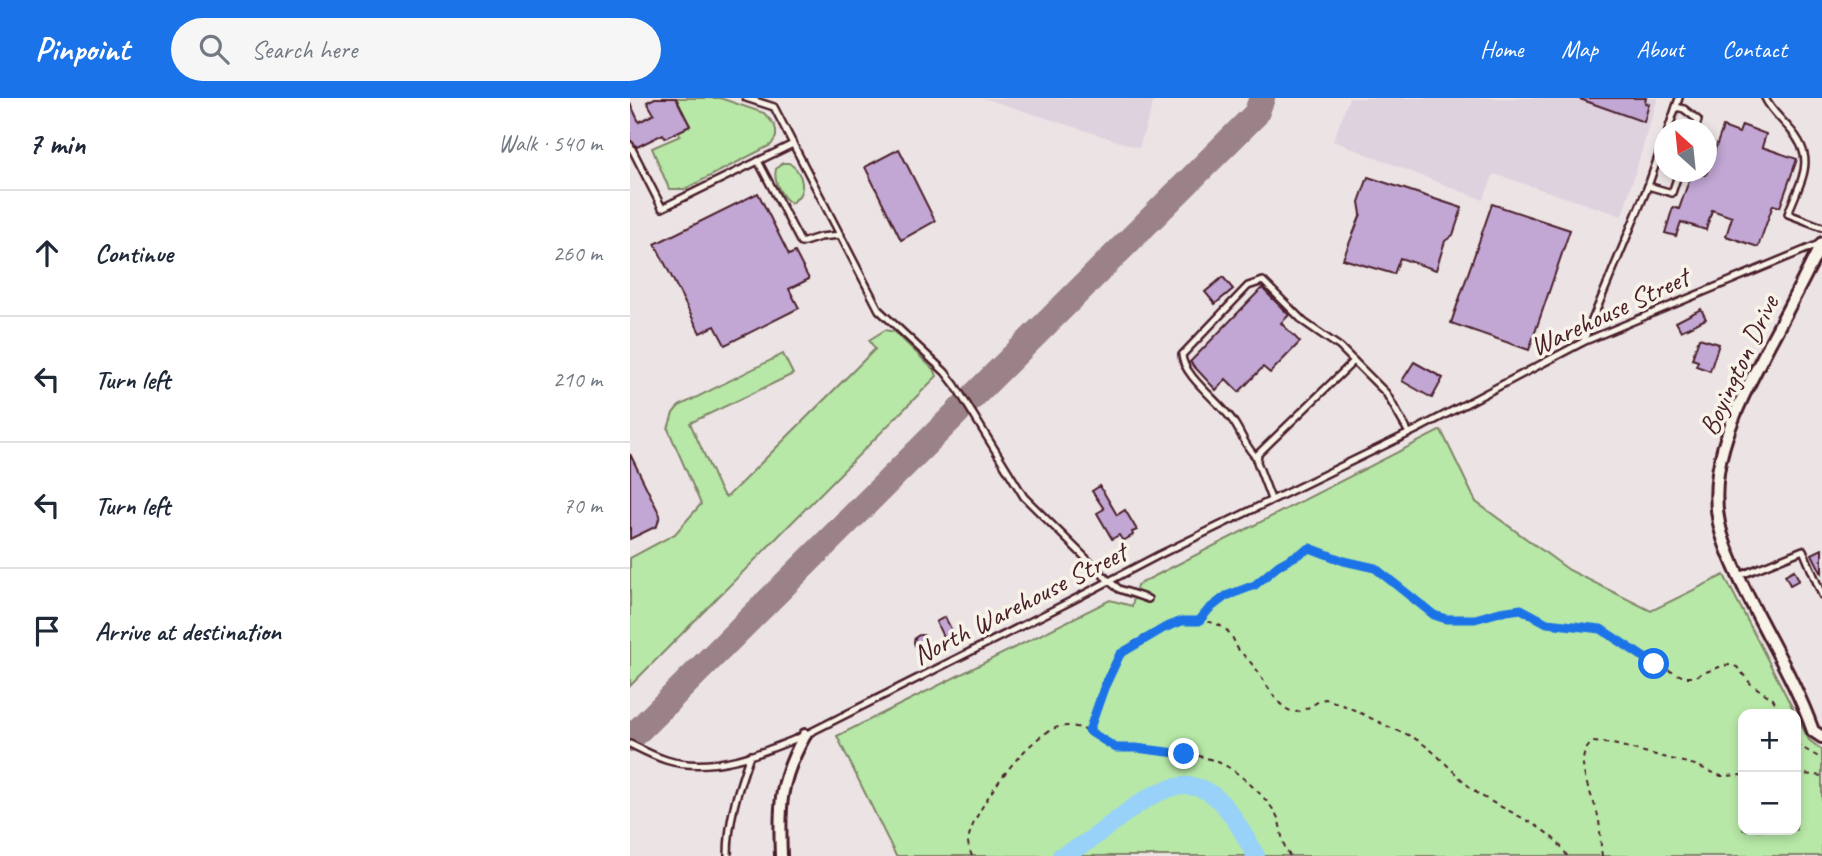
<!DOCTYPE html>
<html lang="en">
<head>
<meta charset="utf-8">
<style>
  :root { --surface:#fff; --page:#f6f6f7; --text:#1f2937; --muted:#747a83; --line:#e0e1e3; --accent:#1a73e8 }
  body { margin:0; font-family:Caveat,sans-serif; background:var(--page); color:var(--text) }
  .controls { position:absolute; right:21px; bottom:21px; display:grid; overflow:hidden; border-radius:14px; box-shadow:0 4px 10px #0003 }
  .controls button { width:63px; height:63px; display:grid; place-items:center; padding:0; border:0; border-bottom:2px solid var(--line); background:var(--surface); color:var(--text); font:35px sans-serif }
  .compass { position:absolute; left:1024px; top:21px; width:63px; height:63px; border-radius:50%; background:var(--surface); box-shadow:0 4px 10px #0003; rotate:333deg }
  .stop { position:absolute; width:21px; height:21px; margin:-16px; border:5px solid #1a73e8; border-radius:50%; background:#fff }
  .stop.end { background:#1a73e8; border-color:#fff; box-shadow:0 2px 7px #0008 }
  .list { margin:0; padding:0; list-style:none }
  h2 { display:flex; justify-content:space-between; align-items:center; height:91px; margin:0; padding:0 28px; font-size:30px }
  h2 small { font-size:23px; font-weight:400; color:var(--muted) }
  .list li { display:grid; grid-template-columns:46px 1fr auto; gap:21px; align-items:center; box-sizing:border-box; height:126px; padding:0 28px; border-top:2px solid var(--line) }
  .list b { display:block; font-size:26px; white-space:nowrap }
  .list em { font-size:23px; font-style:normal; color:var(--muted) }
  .icon { flex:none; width:38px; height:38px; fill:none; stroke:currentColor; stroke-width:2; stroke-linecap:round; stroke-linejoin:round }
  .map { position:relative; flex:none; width:1192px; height:758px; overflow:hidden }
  header { display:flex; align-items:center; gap:42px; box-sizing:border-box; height:98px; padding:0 35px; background:var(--accent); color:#fff }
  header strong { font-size:33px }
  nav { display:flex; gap:38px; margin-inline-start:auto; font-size:24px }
  .search { width:490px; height:63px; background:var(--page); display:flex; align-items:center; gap:18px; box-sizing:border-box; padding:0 24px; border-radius:38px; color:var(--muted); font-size:26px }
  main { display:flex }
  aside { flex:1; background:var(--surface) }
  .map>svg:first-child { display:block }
</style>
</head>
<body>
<header>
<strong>Pinpoint</strong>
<div class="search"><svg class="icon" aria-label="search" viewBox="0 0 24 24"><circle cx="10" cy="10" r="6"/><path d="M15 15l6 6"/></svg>Search here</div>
<nav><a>Home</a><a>Map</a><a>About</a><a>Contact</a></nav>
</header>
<main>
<aside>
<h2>7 min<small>Walk · 540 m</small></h2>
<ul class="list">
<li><svg class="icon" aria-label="ahead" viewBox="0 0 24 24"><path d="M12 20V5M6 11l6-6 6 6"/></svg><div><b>Continue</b></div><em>260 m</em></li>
<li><svg class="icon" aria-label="left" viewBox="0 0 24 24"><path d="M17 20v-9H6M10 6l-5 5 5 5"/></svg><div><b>Turn left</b></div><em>210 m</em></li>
<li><svg class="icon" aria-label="left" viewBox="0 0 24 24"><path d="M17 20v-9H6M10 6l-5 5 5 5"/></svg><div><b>Turn left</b></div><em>70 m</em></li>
<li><svg class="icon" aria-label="arrive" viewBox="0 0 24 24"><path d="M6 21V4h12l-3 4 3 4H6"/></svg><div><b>Arrive at destination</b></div></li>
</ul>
</aside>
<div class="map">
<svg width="1192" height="758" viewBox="0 0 1192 758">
  <rect width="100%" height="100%" fill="#ece4e4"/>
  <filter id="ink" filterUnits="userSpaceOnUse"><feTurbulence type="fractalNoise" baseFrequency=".0143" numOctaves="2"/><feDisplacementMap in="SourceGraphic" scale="14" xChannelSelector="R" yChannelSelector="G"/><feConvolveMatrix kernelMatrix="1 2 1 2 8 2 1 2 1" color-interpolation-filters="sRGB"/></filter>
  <g filter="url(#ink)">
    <g fill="#dfd2df">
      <path d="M353 0H525L509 50Z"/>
      <path d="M719 0H1028L992 118 864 76 853 102 703 43Z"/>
    </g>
    <g fill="#b7e8a7" stroke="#808469" stroke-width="2" fill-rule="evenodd">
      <path d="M45 0H90L134 15 144 26 146 32V39L141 47 55 91H39L22 50 50 38 48 34 60 27Z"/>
      <path d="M152 65H159C174 75 178 95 161 105 151 100 143 82 146 71Z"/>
      <path d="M255 232 265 234 305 273 307 278 0 588V460L45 436 71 406 38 331 43 315 49 308 153 256 163 276 60 325 90 392 95 399 98 398 245 251 239 242Z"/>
      <path d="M811 332 846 404 939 472 1021 513 1094 477 1179 642 1192 652V758H266L207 638 480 502 502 508 507 487ZM1113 616H1166V732H1113Z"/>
    </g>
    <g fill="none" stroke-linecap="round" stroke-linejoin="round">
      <path stroke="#98d2f8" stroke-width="18" d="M431 758C444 752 457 745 468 736 497 715 545 668 583 697 602 712 614 737 626 758"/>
      <path stroke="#9b8288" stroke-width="26" d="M0 641 626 16 632 0"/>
    </g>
    <g fill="#c2a7d4" stroke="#4a1f2b" stroke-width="2">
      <path d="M25 0H46L60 28 35 40 33 36 7 49 0 42V5L9 24 24 16 17 4Z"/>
      <path d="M947 0H1016L1015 5 1019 6 1014 24Z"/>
      <path d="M1112 27 1136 36 1132 49 1167 61 1150 109 1143 107 1128 149 1096 138 1102 119 1082 112 1076 132 1051 124 1046 138 1035 135 1043 109 1049 111 1062 74 1076 77 1093 29 1109 35Z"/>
      <path d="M269 51 305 123 271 142 235 69Z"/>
      <path d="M738 79 832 110 823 137 815 143 806 172 770 160 764 176 713 161 731 116 729 104Z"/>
      <path d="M128 95 159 157 165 154 179 181 159 191 169 210 95 247 85 228 70 235 25 146Z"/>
      <path d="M862 106 940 132 899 252 821 225Z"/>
      <path d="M593 179 603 191 585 206 575 194Z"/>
      <path d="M632 190 659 217 651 225 670 244 640 275 633 269 609 294 596 281 586 292 560 264Z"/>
      <path d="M1071 211 1076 221 1051 233 1046 224Z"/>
      <path d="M1069 240 1089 246 1080 273 1066 268 1068 263 1062 261Z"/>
      <path d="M784 264 813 280 802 300 772 283Z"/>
      <path d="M0 356 30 417 27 428 0 441Z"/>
      <path d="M470 388 487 417 495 412 507 432 502 434 503 437 493 443 489 437 482 441 467 415 474 411 462 393Z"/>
      <path d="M1192 451V476L1182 456Z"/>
      <path d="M1164 472 1169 482 1160 487 1155 477Z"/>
      <path d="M315 519 326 541 316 545 306 524Z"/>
      <circle cx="291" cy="544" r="7"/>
    </g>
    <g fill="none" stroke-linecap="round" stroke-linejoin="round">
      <g stroke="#4a1f2b" stroke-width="10">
        <g id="lane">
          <path d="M116 0 144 9 249 212 315 274 325 287 394 399 479 483 489 491 518 501"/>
          <path d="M1135 0C1140 11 1151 21 1159 30 1188 62 1171 80 1158 116L1192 129"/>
          <path d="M1046 9 1054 11 1068 22 1065 32"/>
          <path d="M1038 32 1049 0"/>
          <path d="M0 47 32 110 163 46"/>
          <path d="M128 63 171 145 190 139 211 137"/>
          <path d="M1018 88 1042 95 1049 74"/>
          <path d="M953 244 1018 88 1034 42"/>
          <path d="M627 360C615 349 612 336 603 323 591 305 553 278 552 257L618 188 633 183 674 224 710 249 756 295 779 335"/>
          <path d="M641 401 627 364 628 356 724 263"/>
          <path d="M1109 478 1173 452 1192 497"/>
          <path d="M0 646C12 652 23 658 36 662 81 676 133 655 175 637L443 502 529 457 788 331 953 244 1189 146"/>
          <path d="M98 758C98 722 108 691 120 657"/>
        </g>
      </g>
      <g stroke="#4a1f2b" stroke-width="16">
        <g id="street">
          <path d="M1192 145C1175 178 1158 212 1140 245 1109 306 1068 375 1095 446 1119 511 1160 568 1183 633L1192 639"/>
          <path d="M151 758C149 708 149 683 175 637"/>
        </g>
      </g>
      <g stroke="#4a1f2b" stroke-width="2" stroke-dasharray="5 5" stroke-linecap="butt">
        <path d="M569 523 579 511 596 498 625 487 649 467 680 450 714 463 745 470 804 517 816 521H845L891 511 917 525 971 531 1024 566 1054 579H1063L1092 568 1100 567 1107 569 1121 586 1143 601 1151 616"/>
        <path d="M459 633C468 609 473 577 489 557 500 544 524 533 540 527 558 521 587 519 600 536 604 541 605 546 608 551 614 558 621 564 626 571 636 583 647 612 665 614 675 614 686 603 695 601 717 607 738 619 759 629 771 634 783 638 793 646 814 661 829 682 850 697 876 714 923 729 937 758"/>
        <path d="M1166 646 1192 661"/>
        <path d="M1166 675 1192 678"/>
        <path d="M342 758C340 753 338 748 338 743 342 713 399 635 429 629 456 624 463 641 483 649 490 651 497 649 504 649 534 653 572 654 598 669 613 678 644 706 649 723 652 735 652 748 660 758"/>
        <path d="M972 758C970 745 971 731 968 718 963 696 940 661 963 644L983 646 1065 667 1091 678 1113 677"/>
      </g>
      <use href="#lane" stroke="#f7f3e8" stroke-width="5"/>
      <use href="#street" stroke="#f7f3e8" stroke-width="10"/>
    </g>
  </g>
  <g fill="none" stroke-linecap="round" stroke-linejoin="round" filter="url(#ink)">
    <path stroke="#1a73e8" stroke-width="9" d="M554 656 506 650H486L459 633 474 590 490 556 534 530 552 523H569L579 511 596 498 625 487 649 467 680 450 714 463 745 470 804 517 816 521H845L870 514 891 511 917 525 971 531 1024 566"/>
  </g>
  <g text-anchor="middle" stroke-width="7" stroke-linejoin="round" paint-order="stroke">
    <g font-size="28" fill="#4a1f2b" stroke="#f7f3e8">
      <text transform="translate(979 213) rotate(-25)" y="10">Warehouse Street</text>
      <text transform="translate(1108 267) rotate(-65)" y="10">Boyington Drive</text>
      <text transform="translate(389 505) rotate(-27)" y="10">North Warehouse Street</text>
    </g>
  </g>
</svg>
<div class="controls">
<button>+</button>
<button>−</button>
</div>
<svg class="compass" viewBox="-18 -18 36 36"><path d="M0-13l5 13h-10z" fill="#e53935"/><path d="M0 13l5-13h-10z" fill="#747a83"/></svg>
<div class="stop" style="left:1024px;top:566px"></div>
<div class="stop end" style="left:554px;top:656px"></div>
</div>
</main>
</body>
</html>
